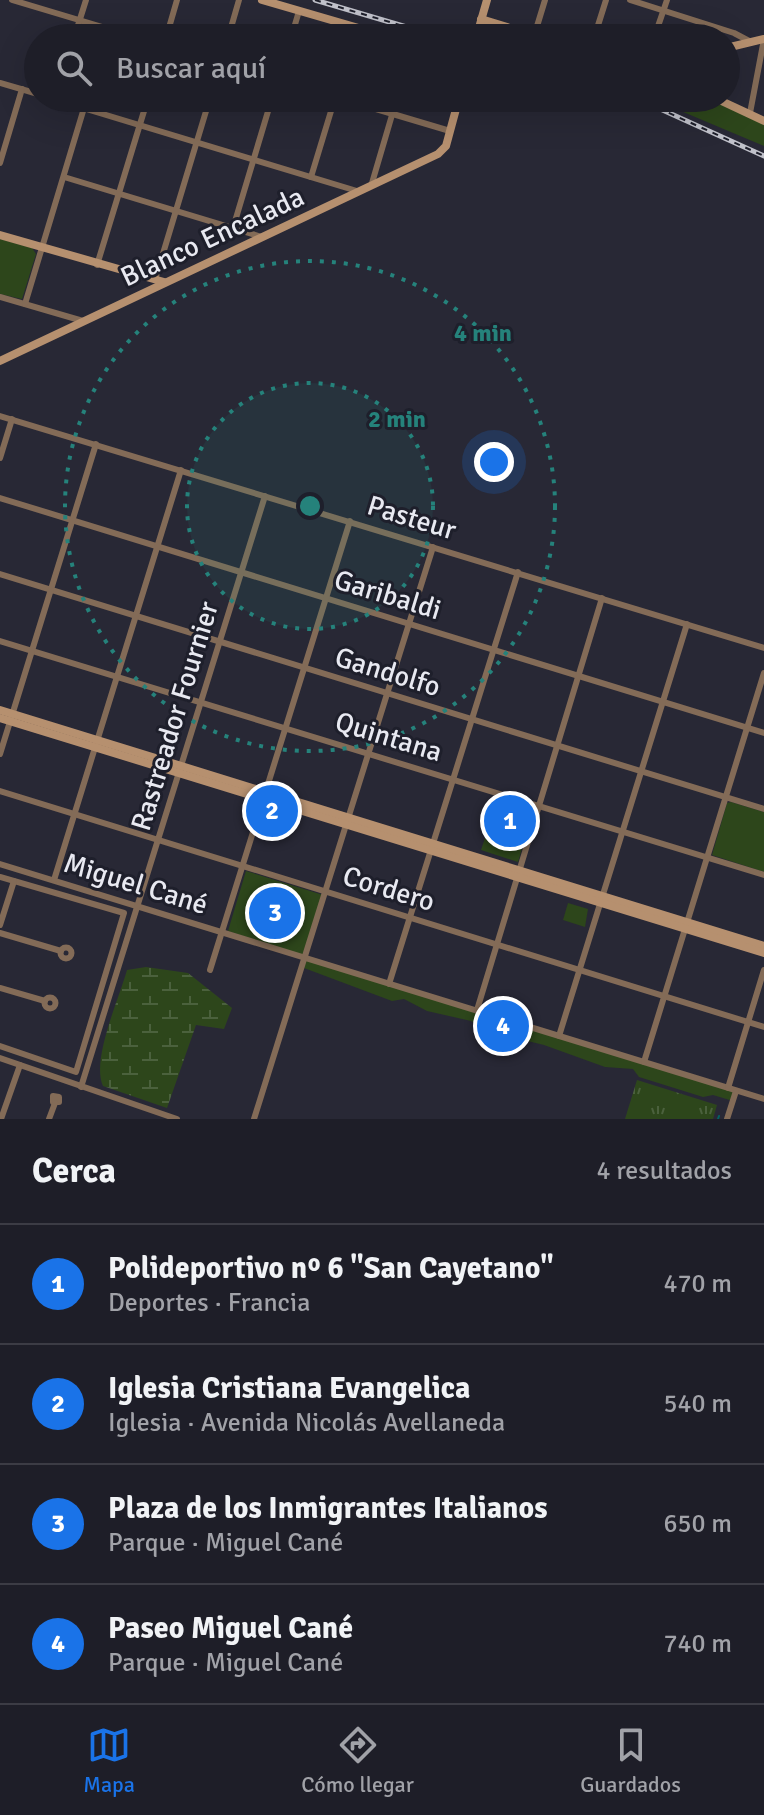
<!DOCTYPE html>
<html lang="es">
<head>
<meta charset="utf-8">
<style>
  :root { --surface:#1e1e28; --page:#262730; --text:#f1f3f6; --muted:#a1a2a8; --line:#3c3c45; --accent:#1a73e8 }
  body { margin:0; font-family:Signika,sans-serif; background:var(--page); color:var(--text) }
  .you { position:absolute; left:494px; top:462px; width:28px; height:28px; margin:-20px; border:6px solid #fff; border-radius:50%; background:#1a73e8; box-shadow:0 0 0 12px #1a73e833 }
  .badge { display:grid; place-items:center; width:52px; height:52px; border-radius:50%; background:var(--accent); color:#fff; font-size:26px; font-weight:700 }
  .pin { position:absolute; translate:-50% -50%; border:4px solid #fff; box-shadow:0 2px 8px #0006 }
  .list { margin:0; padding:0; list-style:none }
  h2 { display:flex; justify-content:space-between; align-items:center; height:104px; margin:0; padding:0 32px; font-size:34px }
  h2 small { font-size:26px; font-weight:400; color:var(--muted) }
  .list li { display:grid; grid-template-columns:52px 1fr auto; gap:24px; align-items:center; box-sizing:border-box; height:120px; padding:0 32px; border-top:2px solid var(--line) }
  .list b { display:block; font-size:30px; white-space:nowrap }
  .list p { margin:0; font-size:26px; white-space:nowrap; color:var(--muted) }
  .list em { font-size:26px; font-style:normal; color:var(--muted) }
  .icon { flex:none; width:44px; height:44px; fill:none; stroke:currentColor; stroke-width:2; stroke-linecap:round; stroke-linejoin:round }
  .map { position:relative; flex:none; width:764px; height:1119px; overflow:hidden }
  .search { position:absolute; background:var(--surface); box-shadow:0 8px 32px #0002; left:24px; right:24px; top:24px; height:88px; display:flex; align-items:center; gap:20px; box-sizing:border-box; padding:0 28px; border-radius:44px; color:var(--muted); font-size:30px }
  .sheet { height:584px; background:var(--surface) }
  nav { display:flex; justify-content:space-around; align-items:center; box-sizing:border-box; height:112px; border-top:2px solid var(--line); background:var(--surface); font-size:22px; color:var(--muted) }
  nav a { display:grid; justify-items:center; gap:4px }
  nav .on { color:var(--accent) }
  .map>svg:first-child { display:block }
</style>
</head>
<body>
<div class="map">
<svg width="764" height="1119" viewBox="0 0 764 1119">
  <defs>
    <pattern id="grass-tufts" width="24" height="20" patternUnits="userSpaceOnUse" patternTransform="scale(2)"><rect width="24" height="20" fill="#2d461b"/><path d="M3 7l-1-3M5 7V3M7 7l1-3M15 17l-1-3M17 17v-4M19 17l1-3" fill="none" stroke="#4b613d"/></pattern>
    <pattern id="wetland-marsh" width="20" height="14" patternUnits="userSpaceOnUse" patternTransform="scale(2)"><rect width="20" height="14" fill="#2d461b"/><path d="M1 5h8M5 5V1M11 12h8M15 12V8" fill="none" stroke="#4b613d"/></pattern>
  </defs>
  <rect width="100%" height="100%" fill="#282835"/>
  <path fill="url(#grass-tufts)" d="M637 1080 717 1105 713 1119H625Z"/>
  <path fill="url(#wetland-marsh)" d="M146 967 188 973 232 1008 224 1029 196 1025 167 1108 103 1086C91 1060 119 999 127 970Z"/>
  <g fill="#2d461b">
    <path d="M489 24 535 38H481Z"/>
    <path d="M663 98C707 98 725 103 764 124V146L669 106 671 101Z"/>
    <path d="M0 239 32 248 36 254 22 299 0 294Z"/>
    <path d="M498 799 533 811 518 862 481 850Z"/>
    <path d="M731 802 764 812V872L712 855 727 803Z"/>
    <path d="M246 871 323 895 303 955 228 931Z"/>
    <path d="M568 903 588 909 585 927 563 920Z"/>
    <path d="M307 958 736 1091 733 1101 713 1095 703 1097 639 1077 633 1069 605 1067 544 1045 487 1031 471 1021 427 1011 404 999 392 1001 304 968Z"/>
  </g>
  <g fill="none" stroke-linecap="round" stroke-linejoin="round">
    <path stroke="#036264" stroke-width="2" d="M718 1119 719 1116"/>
    <g stroke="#836b57" stroke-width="6">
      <path d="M12 0 139 38"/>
      <path d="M630 0 734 33 751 42"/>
      <path d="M534 36 545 0"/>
      <path d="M74 38 86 0"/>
      <path d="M166 38 177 0"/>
      <path d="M228 38 239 0"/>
      <path d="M291 38 299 11"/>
      <path d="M594 38 606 0"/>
      <path d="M654 38 667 0"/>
      <path d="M0 83 38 94"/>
      <path d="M50 98 357 191"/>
      <path d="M339 98 450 131"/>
      <path d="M750 113 764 39"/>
      <path d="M0 163 22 89"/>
      <path d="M64 177 262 237"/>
      <path d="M311 177 335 98"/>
      <path d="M372 183 397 98"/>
      <path d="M233 228 272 98"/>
      <path d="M97 265 148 98"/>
      <path d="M155 280 210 98"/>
      <path d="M0 297 83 321"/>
      <path d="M25 304 84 108"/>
      <path d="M0 416 764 648"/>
      <path d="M0 458 12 419"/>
      <path d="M0 498 764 733"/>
      <path d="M0 574 764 809"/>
      <path d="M0 641 764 875"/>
      <path d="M0 754 96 444"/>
      <path d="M0 791 764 1027"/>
      <path d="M0 864 764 1099"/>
      <path d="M0 877 124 913 76 1072 0 1046"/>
      <path d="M54 880 181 470"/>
      <path d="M0 925 14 881"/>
      <path d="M0 933 61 951"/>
      <circle cx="66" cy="953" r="5.5"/>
      <path d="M210 970 350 521"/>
      <path d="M389 984 518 572"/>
      <path d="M0 988 45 1001"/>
      <circle cx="50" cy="1003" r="5.5"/>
      <path d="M477 1010 602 598"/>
      <path d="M559 1036 687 624"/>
      <path d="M0 1058 177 1119"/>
      <path d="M644 1062 764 673"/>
      <path d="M81 1087 265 496"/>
      <path d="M728 1088 764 970"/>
      <path d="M53 1096 59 1097V1102H53Z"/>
      <path d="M1 1119 20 1065"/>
      <path d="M49 1119 55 1103"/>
      <path d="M254 1119 433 547"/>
      <path d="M727 1119 736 1091"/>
    </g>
    <g stroke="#b6906f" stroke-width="8">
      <path d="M262 0 393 38"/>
      <path d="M481 19 542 38"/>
      <path d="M476 38 487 0"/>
      <path d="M726 48 764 39"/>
      <path d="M715 98 764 121"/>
      <path d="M0 235 164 282"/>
      <path d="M0 361 438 154 446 146 459 98"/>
      <path d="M0 710 764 946"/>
      <path d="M0 718 764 953"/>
    </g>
    <g stroke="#c0c1ca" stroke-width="5">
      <g id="rail">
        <path d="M315 0 444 38"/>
        <path d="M636 98 764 156"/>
      </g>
    </g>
    <use href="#rail" stroke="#1e1f2b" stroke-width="2" stroke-dasharray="6" stroke-linecap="butt"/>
  </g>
  <circle cx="310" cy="506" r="123" fill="#25827b" fill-opacity=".12"/>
  <g fill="none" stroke="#25827b" stroke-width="4" stroke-dasharray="4 8">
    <circle cx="310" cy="506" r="123"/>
    <circle cx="310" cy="506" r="245"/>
  </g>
  <g text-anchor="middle" stroke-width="6" stroke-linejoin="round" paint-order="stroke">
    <g font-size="28" fill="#e8e9f1" stroke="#1e1f2b">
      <text transform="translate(212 236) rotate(-25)" y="10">Blanco Encalada</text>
      <text transform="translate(412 517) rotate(17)" y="10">Pasteur</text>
      <text transform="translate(388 594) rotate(17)" y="10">Garibaldi</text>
      <text transform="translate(388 671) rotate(17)" y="10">Gandolfo</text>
      <text transform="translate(174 716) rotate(-73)" y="10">Rastreador Fournier</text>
      <text transform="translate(389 736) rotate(17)" y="10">Quintana</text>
      <text transform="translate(136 883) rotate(17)" y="10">Miguel Cané</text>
      <text transform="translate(389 888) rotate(17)" y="10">Cordero</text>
    </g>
  </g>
  <circle cx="310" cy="506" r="12" fill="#25827b" stroke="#1e1f2b" stroke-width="4"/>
  <g font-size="24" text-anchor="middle" font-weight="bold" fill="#25827b" stroke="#1e1f2b" stroke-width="6" stroke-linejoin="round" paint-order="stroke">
    <text x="483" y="341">4 min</text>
    <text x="397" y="427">2 min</text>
  </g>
</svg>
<div class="you"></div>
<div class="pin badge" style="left:510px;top:821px">1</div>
<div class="pin badge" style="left:272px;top:811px">2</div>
<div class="pin badge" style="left:275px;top:913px">3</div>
<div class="pin badge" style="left:503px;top:1026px">4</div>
<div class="search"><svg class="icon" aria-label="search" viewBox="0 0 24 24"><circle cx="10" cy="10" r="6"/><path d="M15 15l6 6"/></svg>Buscar aquí</div>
</div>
<section class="sheet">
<h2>Cerca<small>4 resultados</small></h2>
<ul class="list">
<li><span class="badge">1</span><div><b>Polideportivo nº 6 &quot;San Cayetano&quot;</b><p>Deportes · Francia</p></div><em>470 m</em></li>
<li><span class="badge">2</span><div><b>Iglesia Cristiana Evangelica</b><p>Iglesia · Avenida Nicolás Avellaneda</p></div><em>540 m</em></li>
<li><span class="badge">3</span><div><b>Plaza de los Inmigrantes Italianos</b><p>Parque · Miguel Cané</p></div><em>650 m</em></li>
<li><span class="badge">4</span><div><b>Paseo Miguel Cané</b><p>Parque · Miguel Cané</p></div><em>740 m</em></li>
</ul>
</section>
<nav>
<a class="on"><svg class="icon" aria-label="map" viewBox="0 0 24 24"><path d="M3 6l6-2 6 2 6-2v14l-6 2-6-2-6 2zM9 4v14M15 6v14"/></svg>Mapa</a>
<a><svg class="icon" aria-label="directions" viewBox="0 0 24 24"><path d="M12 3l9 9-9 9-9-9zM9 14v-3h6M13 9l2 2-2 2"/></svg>Cómo llegar</a>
<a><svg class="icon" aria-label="saved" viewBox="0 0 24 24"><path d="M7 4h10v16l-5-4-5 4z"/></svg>Guardados</a>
</nav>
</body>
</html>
